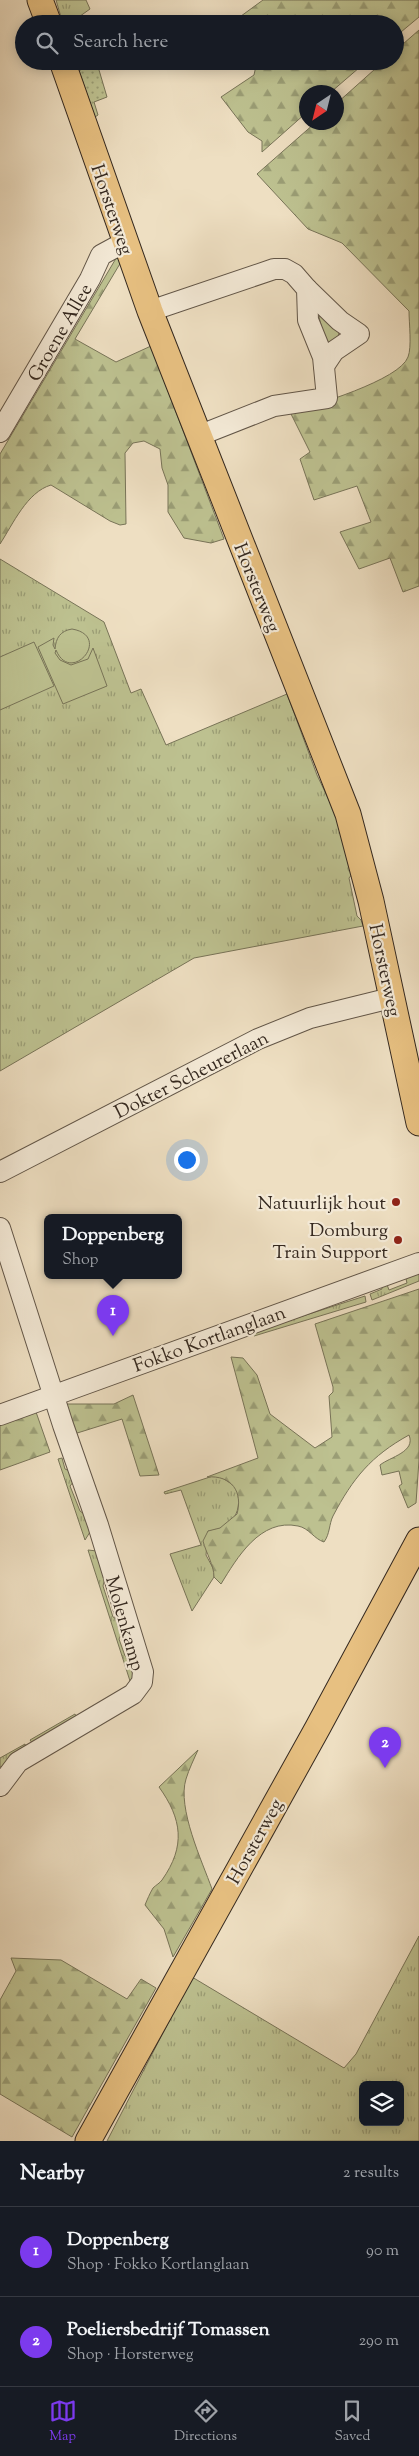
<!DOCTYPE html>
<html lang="en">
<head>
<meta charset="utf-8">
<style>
  :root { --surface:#171b24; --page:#242831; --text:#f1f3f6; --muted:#9ea1a6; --line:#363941; --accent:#7c3aed }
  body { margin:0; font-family:"Sorts Mill Goudy",serif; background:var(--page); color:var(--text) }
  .controls { position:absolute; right:15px; bottom:15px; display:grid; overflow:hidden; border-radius:8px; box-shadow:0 2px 12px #0003 }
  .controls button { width:45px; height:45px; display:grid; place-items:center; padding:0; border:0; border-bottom:1px solid var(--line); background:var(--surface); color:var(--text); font:25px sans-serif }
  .compass { position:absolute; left:299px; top:85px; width:45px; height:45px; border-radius:50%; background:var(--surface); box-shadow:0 2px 12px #0003; rotate:215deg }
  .you { position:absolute; left:186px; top:1159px; width:18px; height:18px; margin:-12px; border:4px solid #fff; border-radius:50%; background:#1a73e8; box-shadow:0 0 0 8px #1a73e833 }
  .badge { display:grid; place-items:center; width:32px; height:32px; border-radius:50%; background:var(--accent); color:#fff; font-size:16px; font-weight:700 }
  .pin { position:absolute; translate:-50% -41px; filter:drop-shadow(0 1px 2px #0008) }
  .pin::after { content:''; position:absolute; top:26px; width:18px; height:15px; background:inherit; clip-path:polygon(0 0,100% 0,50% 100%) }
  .popup { position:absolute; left:44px; top:1214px; width:138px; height:65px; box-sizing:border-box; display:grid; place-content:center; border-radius:8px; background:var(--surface); filter:drop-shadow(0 1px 4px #0005); font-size:16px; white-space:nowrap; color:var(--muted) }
  .popup b { font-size:19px; color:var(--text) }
  .popup::after { content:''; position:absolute; left:50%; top:100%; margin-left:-10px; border:10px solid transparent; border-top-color:var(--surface) }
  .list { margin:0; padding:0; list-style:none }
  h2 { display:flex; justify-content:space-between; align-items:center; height:65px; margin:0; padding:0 20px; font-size:21px }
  h2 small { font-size:16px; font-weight:400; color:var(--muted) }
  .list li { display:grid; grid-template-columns:32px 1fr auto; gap:15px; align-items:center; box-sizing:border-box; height:90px; padding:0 20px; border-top:1px solid var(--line) }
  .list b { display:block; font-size:19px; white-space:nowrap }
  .list p { margin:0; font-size:16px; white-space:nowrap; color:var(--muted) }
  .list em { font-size:16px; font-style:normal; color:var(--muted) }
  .icon { flex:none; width:28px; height:28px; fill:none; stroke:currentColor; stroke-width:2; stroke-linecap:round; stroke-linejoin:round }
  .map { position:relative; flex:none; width:419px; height:2141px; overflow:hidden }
  .search { position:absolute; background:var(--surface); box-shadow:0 2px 12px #0003; left:15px; right:15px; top:15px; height:55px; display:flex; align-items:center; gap:12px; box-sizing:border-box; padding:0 18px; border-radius:28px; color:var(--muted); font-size:19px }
  .sheet { height:245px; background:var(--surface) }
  nav { display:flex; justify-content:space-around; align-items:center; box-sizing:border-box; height:70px; border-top:1px solid var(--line); background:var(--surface); font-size:14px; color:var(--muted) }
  nav a { display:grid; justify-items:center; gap:2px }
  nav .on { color:var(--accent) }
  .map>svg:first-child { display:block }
</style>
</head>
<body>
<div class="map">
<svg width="419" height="2141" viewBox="0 0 419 2141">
  <defs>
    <pattern id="grass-tufts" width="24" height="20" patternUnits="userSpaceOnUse" patternTransform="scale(1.25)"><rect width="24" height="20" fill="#bdc190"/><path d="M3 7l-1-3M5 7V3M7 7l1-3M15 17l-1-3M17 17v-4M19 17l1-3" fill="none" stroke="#9a9d75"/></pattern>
    <pattern id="forest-firs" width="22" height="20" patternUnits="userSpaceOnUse" patternTransform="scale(1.25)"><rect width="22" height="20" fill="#bdc190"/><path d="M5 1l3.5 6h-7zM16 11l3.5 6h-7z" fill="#9a9d75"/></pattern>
    <pattern id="garden-dots" width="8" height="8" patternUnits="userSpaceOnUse" patternTransform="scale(1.25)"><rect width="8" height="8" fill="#bdc190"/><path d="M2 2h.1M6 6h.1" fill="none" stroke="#9a9d75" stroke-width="1.8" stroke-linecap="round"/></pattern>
  </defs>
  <rect width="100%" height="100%" fill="#eedfc2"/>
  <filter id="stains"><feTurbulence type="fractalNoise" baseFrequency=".004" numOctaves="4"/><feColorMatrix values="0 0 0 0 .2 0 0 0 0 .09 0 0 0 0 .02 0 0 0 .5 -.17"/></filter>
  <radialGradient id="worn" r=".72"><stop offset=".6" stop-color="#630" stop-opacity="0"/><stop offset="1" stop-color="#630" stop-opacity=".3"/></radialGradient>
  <g fill="url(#grass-tufts)" stroke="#787458" fill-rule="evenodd">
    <path d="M56 0H86L90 9 69 24H63Z"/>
    <path d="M0 559 104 622 131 693 141 689 166 745 287 694 317 775 336 815 353 873 349 878 357 916 361 920 363 926 194 958 0 1071Z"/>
    <path d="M419 1271V1281L372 1300 370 1294 382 1289 381 1284 386 1282 389 1290 407 1283 405 1275Z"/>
    <path d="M365 1296 366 1302 254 1336 253 1332Z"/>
    <path d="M62 1458 65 1469 72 1472 75 1480 70 1486 80 1511 84 1514 90 1532 85 1540 58 1459Z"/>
    <path d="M213 1476 221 1477 236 1487C244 1510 233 1529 208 1531L206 1555 214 1570V1577L192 1611 170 1554 201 1545 181 1490 165 1494 164 1492Z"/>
    <path d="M88 1550 97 1551 105 1577 103 1586 113 1617 118 1620 123 1631 119 1639 125 1656 131 1659 135 1677 130 1681Z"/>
    <path d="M75 1714 77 1718 33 1744 30 1740Z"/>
    <path d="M25 1744 26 1747 4 1766 0 1767V1758Z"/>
    <path d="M419 1936V2141H107L192 1977 344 2068 356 2054ZM363 2085H400V2122H363Z"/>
  </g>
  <g fill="url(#forest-firs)" stroke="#787458">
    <path d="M263 0H419V17L395 37V24H240L237 19Z"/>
    <path d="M419 30V586L403 592 390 558 359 569 340 532 371 522 357 486 314 500 300 459 310 452 290 412C313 406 400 380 408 357 412 347 409 323 409 311L342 243 308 229 257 174 315 123 336 122 337 103 384 61H395V51Z"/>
    <path d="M257 61H367L331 92H306V113L262 152V141L248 132 221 97 254 75Z"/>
    <path d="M118 255 121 262 75 339 116 362 151 346 224 539 211 543 184 538 168 512V485L162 468 160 449 144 441 133 443 125 453 126 524 120 525 110 521 51 485C27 492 13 524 0 544V454Z"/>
    <path d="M419 1289V1460L416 1503 408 1508 399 1486 402 1484 399 1471 382 1475 380 1465C390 1457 416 1452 409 1435 371 1456 353 1478 333 1516 329 1524 330 1534 324 1542 314 1539 309 1528 298 1526 260 1518 237 1558 221 1584L214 1577C214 1565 206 1553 203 1541L208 1531 220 1528 237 1514C243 1492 232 1475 207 1477L258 1458 231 1357 243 1358 257 1375 270 1414 315 1448 332 1437 329 1396 333 1392V1387L315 1324Z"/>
    <path d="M133 1395 159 1475 140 1476 122 1419 74 1434 62 1404H114Z"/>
    <path d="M36 1412 50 1452 0 1470V1425Z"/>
    <path d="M198 1750C194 1759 189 1769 186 1779 177 1808 202 1861 212 1889L173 1957 164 1929 145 1905C147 1900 150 1893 153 1888 156 1885 160 1883 162 1880 186 1846 182 1819 159 1787Z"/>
    <path d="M11 1958 61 1960 127 1999 141 1979 156 1988 72 2137 0 2094V2000L16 1971Z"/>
  </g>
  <g fill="#bdc190" stroke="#787458">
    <path d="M320 315 335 326 339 332 338 338 330 343 325 341 319 317Z"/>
    <path d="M72 629C113 636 71 686 56 650L55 653 60 660 71 665 88 659 93 648 107 686 63 704 38 647 54 638 53 645 55 649C56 638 60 631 72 629Z"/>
    <path d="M34 642 54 686 0 710V657Z"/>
  </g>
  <path fill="url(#garden-dots)" stroke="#787458" d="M93 61H102L99 70 107 97 94 102 98 115 95 117 79 71Z"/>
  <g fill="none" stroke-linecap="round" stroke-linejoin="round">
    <g stroke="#625648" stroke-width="22">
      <g id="minor">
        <path d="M307 289 340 321 359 334 334 351 324 366"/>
        <path d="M150 311 274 269H285L294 274 307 289 308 320 323 357 327 398 274 406 198 436"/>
        <path d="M0 432 90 279 101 255 125 242"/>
        <path d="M0 1172 258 1039 310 1018 391 998"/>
        <path d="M0 1228 63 1425 98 1525 143 1672 142 1682 133 1694 18 1762 0 1786"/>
        <path d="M0 1415 419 1263"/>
      </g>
    </g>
    <g stroke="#34281f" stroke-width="27">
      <g id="major">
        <path d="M40 0 49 24"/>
        <path d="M62 61 150 311 348 814 371 901 419 1123"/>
        <path d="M88 2141 317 1729 419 1540"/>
      </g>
    </g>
    <use href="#minor" stroke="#f4ead7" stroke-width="20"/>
    <use href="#major" stroke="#e7c081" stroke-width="25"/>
  </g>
  <g fill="#8f2418" stroke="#f4ead7" stroke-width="2">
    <circle cx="396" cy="1202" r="5"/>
    <circle cx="398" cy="1240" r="5"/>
  </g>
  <g text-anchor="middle" stroke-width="4.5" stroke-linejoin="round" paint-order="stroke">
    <g font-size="19" fill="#34281f" stroke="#f4ead7">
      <text transform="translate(113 209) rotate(71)" y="7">Horsterweg</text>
      <text transform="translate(59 332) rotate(-60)" y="7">Groene Allee</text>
      <text transform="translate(258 587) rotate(68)" y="7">Horsterweg</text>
      <text transform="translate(386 970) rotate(78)" y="7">Horsterweg</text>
      <text transform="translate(191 1074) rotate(-27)" y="7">Dokter Scheurerlaan</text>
      <text transform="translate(209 1338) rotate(-20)" y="7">Fokko Kortlanglaan</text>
      <text transform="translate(126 1623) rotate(74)" y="7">Molenkamp</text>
      <text transform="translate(254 1841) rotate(-61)" y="7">Horsterweg</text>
    </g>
    <g font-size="19" fill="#34281f" stroke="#f4ead7" text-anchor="end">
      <text x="386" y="1209">Natuurlijk hout</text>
      <text x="388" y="1236">Domburg<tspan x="388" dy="22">Train Support</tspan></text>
    </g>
  </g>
  <rect width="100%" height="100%" filter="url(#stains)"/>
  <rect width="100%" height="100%" fill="url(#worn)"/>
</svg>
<div class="controls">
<button><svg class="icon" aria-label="layers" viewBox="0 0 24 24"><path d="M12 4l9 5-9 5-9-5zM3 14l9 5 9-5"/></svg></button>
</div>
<svg class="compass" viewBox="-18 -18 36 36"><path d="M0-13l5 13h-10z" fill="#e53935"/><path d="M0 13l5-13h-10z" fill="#9ea1a6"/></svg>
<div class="you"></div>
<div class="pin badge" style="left:113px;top:1336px">1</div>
<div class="popup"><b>Doppenberg</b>Shop</div>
<div class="pin badge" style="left:385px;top:1768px">2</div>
<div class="search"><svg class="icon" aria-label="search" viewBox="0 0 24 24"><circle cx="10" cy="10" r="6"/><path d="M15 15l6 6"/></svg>Search here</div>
</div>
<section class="sheet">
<h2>Nearby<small>2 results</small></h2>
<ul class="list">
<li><span class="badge">1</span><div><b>Doppenberg</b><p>Shop · Fokko Kortlanglaan</p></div><em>90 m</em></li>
<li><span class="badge">2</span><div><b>Poeliersbedrijf Tomassen</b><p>Shop · Horsterweg</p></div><em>290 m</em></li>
</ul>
</section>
<nav>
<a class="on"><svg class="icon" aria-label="map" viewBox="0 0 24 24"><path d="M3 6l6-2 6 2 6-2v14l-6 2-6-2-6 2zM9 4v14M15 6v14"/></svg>Map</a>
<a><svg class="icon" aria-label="directions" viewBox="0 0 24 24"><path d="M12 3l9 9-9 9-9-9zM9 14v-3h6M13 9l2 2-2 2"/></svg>Directions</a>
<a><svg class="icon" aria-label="saved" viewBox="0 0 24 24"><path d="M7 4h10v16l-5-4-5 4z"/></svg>Saved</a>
</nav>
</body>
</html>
